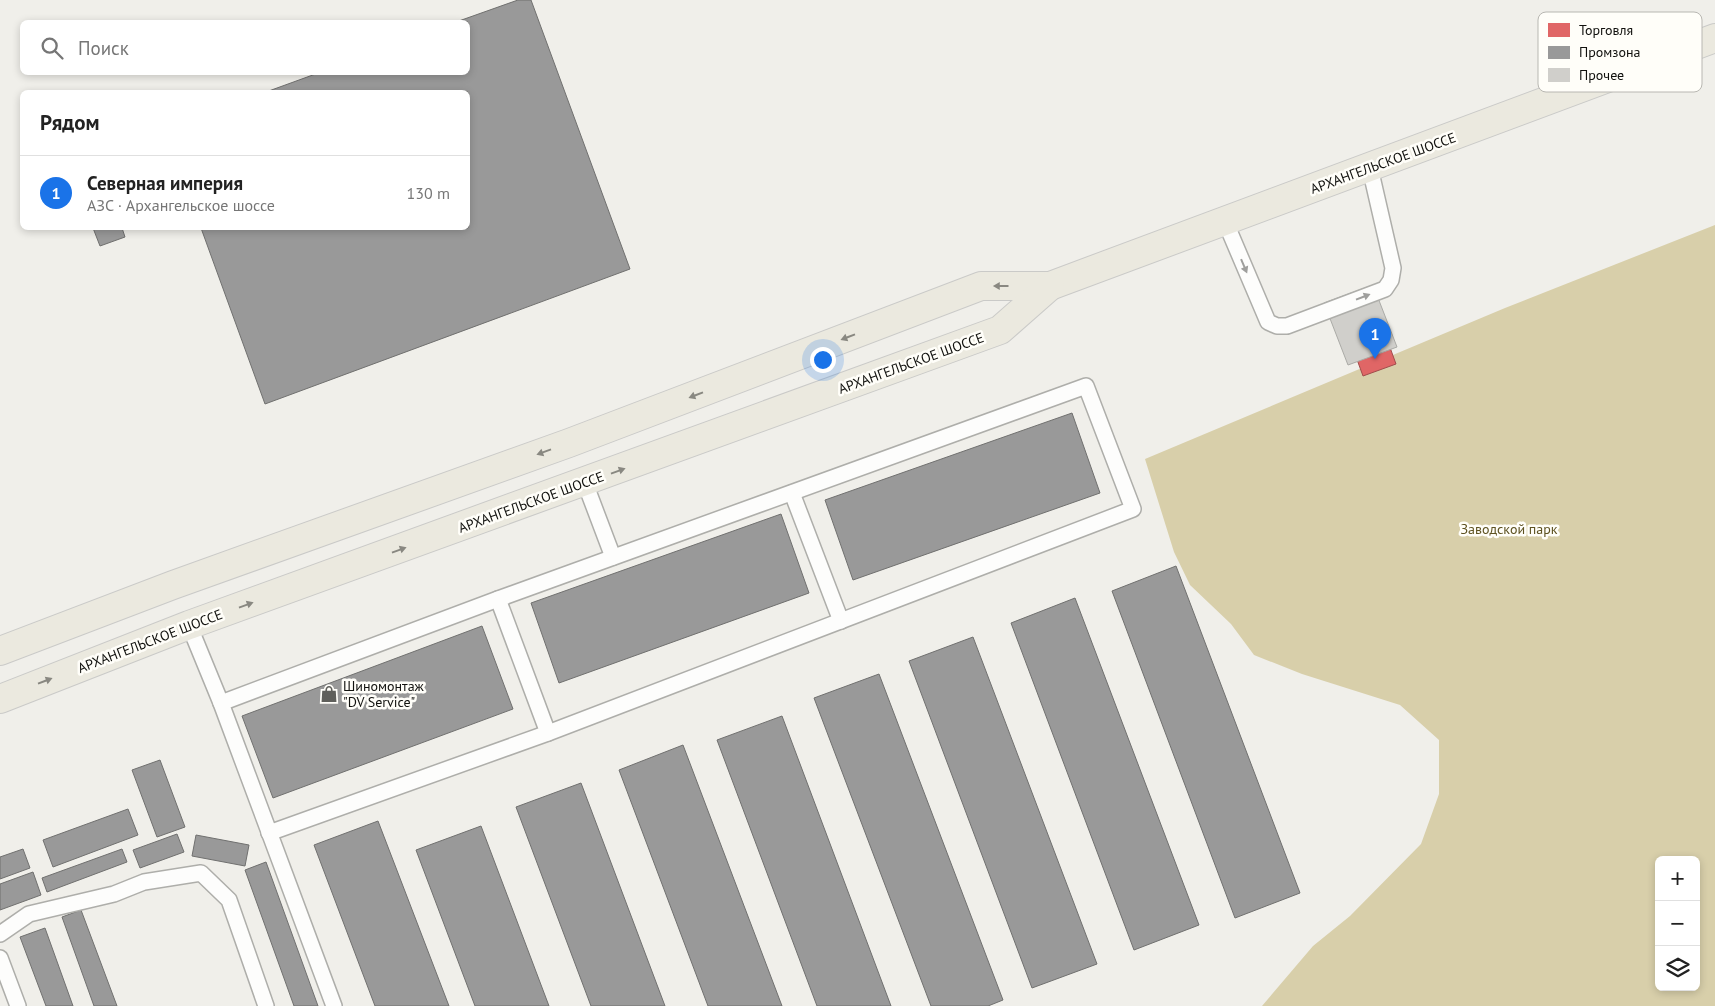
<!DOCTYPE html>
<html lang="ru">
<head>
<meta charset="utf-8">
<style>
  :root { --surface:#fff; --page:#f6f6f6; --text:#222; --muted:#767676; --line:#e0e0e0; --accent:#1a73e8 }
  body { margin:0; font-family:"PT Sans",sans-serif; background:var(--page); color:var(--text) }
  .controls { position:absolute; right:15px; bottom:15px; display:grid; overflow:hidden; border-radius:8px; box-shadow:0 2px 8px #0003 }
  .controls button { width:45px; height:45px; display:grid; place-items:center; padding:0; border:0; border-bottom:1px solid var(--line); background:var(--surface); color:var(--text); font:25px sans-serif }
  .you { position:absolute; left:822px; top:359px; width:18px; height:18px; margin:-12px; border:4px solid #fff; border-radius:50%; background:#1a73e8; box-shadow:0 0 0 8px #1a73e833 }
  .badge { display:grid; place-items:center; width:32px; height:32px; border-radius:50%; background:var(--accent); color:#fff; font-size:16px; font-weight:700 }
  .pin { position:absolute; translate:-50% -41px; filter:drop-shadow(0 1px 2px #0008) }
  .pin::after { content:''; position:absolute; top:26px; width:18px; height:15px; background:inherit; clip-path:polygon(0 0,100% 0,50% 100%) }
  .list { margin:0; padding:0; list-style:none }
  h2 { display:flex; justify-content:space-between; align-items:center; height:65px; margin:0; padding:0 20px; font-size:21px }
  h2 small { font-size:16px; font-weight:400; color:var(--muted) }
  .list li { display:grid; grid-template-columns:32px 1fr auto; gap:15px; align-items:center; box-sizing:border-box; height:75px; padding:0 20px; border-top:1px solid var(--line) }
  .list b { display:block; font-size:19px; white-space:nowrap }
  .list p { margin:0; font-size:16px; white-space:nowrap; color:var(--muted) }
  .list em { font-size:16px; font-style:normal; color:var(--muted) }
  .icon { flex:none; width:28px; height:28px; fill:none; stroke:currentColor; stroke-width:2; stroke-linecap:round; stroke-linejoin:round }
  .map { position:relative; flex:none; width:1715px; height:1006px; overflow:hidden }
  .search { position:absolute; background:var(--surface); box-shadow:0 2px 8px #0003; left:20px; top:20px; width:450px; height:55px; display:flex; align-items:center; gap:12px; box-sizing:border-box; padding:0 18px; border-radius:8px; color:var(--muted); font-size:19px }
  .panel { position:absolute; background:var(--surface); box-shadow:0 2px 8px #0003; left:20px; top:90px; width:450px; height:140px; border-radius:8px }
  .map>svg:first-child { display:block }
</style>
</head>
<body>
<div class="map">
<svg width="1715" height="1006" viewBox="0 0 1715 1006">
  <rect width="100%" height="100%" fill="#f0efea"/>
  <path fill="#d8cfaa" fill-rule="evenodd" d="M1715 225V1006H1262L1313 946 1350 916 1421 844 1439 794V740L1400 705 1302 674 1254 655 1231 624 1190 585 1174 552 1145 459 1505 308ZM1659 860H1696V987H1659Z"/>
  <path fill="#e06666" stroke="#a24c4c" d="M1388 342 1396 364 1363 376 1355 354Z"/>
  <g fill="#999" stroke="#70706f">
    <path d="M518 0H531L630 269 265 404 201 228H468V92H266L321 72H468V22H456Z"/>
    <path d="M93 228H122L125 237 100 246Z"/>
    <path d="M1072 413 1100 493 853 580 825 500Z"/>
    <path d="M781 514 809 593 559 683 531 603Z"/>
    <path d="M1176 566 1300 893 1235 918 1112 591Z"/>
    <path d="M1075 598 1199 925 1134 950 1011 623Z"/>
    <path d="M482 626 513 709 273 798 242 716Z"/>
    <path d="M973 637 1097 964 1032 988 909 661Z"/>
    <path d="M879 674 1003 1000 988 1006H931L814 698Z"/>
    <path d="M782 716 891 1006H817L717 740Z"/>
    <path d="M683 745 782 1006H708L619 770Z"/>
    <path d="M160 760 185 827 157 837 132 770Z"/>
    <path d="M581 783 665 1006H591L516 807Z"/>
    <path d="M128 809 138 835 53 867 43 840Z"/>
    <path d="M378 821 449 1006H375L314 845Z"/>
    <path d="M481 826 549 1006H475L416 850Z"/>
    <path d="M177 834 184 852 140 868 133 850Z"/>
    <path d="M196 835 249 845 245 866 192 856Z"/>
    <path d="M23 849 30 868 0 879V857Z"/>
    <path d="M122 849 127 862 47 892 42 878Z"/>
    <path d="M266 862 318 1006H294L245 870Z"/>
    <path d="M33 872 41 895 0 910V884Z"/>
    <path d="M81 910 117 1006H94L62 917Z"/>
    <path d="M45 928 73 1006H46L20 937Z"/>
  </g>
  <path fill="#d0cfcb" stroke="#ababa7" d="M1373 285 1397 347 1348 365 1324 303Z"/>
  <g fill="none" stroke-linecap="round" stroke-linejoin="round">
    <g stroke="#aeaeaa" stroke-width="18">
      <g id="service">
        <path d="M1225 221 1268 322 1277 326H1287L1385 289 1391 280 1393 268 1370 168"/>
        <path d="M585 483 613 557"/>
        <path d="M792 493 841 621"/>
        <path d="M498 599 548 733"/>
        <path d="M189 625 221 703 498 599 1086 386 1133 509 548 733 269 833"/>
        <path d="M221 703 334 1006"/>
        <path d="M0 934 29 914 114 894 144 882 201 873 229 900 266 1006"/>
        <path d="M0 958 18 1006"/>
      </g>
    </g>
    <g stroke="#cacac8" stroke-width="30">
      <g id="primary">
        <path d="M0 651 173 585 569 443 981 286H1050L1715 38"/>
        <path d="M0 699 189 625 1000 330 1050 286"/>
      </g>
    </g>
    <use href="#service" stroke="#fdfdfc" stroke-width="15"/>
    <use href="#primary" stroke="#ebe9df" stroke-width="28"/>
  </g>
  <defs><path id="oneway-solid" d="M-6-.8H1V-3.2L6.5 0L1 3.2V.8H-6Z" transform="scale(1.25)"/></defs>
  <g fill="#9f9f9d">
    <use href="#oneway-solid" transform="translate(1244 266) rotate(67)"/>
    <use href="#oneway-solid" transform="translate(1363 297) rotate(-21)"/>
  </g>
  <g fill="#898881">
    <use href="#oneway-solid" transform="translate(1001 286) rotate(180)"/>
    <use href="#oneway-solid" transform="translate(848 337) rotate(159)"/>
    <use href="#oneway-solid" transform="translate(696 395) rotate(159)"/>
    <use href="#oneway-solid" transform="translate(544 452) rotate(160)"/>
    <use href="#oneway-solid" transform="translate(618 471) rotate(-20)"/>
    <use href="#oneway-solid" transform="translate(399 550) rotate(-20)"/>
    <use href="#oneway-solid" transform="translate(246 605) rotate(-20)"/>
    <use href="#oneway-solid" transform="translate(45 681) rotate(-21)"/>
  </g>
  <defs>
    <g id="shop-bare" transform="scale(1.35)"><path d="M-5-2.5h2.3a2.7 3.5 0 0 1 5.4 0H5L5.5 6h-11ZM-1.5-2.5h3a1.5 2.3 0 0 0-3 0Z" fill="#5f5f5b" stroke="#fffef9" stroke-width="2.5" paint-order="stroke"/></g>
  </defs>
  <g fill-rule="evenodd">
    <use href="#shop-bare" x="329" y="694"/>
  </g>
  <g text-anchor="middle" stroke-width="5" stroke-linejoin="round" paint-order="stroke">
    <g font-size="14" fill="#11110e" stroke="#fffef9">
      <text transform="translate(1383 163) rotate(-20)" y="5">АРХАНГЕЛЬСКОЕ ШОССЕ</text>
      <text transform="translate(911 363) rotate(-20)" y="5">АРХАНГЕЛЬСКОЕ ШОССЕ</text>
      <text transform="translate(531 502) rotate(-20)" y="5">АРХАНГЕЛЬСКОЕ ШОССЕ</text>
      <text transform="translate(150 641) rotate(-21)" y="5">АРХАНГЕЛЬСКОЕ ШОССЕ</text>
    </g>
    <g font-size="14" fill="#5e5221" stroke="#fffef9">
      <text x="1509" y="534">Заводской парк</text>
    </g>
    <g font-size="14" fill="#11110e" stroke="#fffef9" text-anchor="start">
      <text x="343" y="691">Шиномонтаж<tspan x="343" dy="16">"DV Service"</tspan></text>
    </g>
  </g>
  <rect x="1538" y="12" width="164" height="80" rx="8" fill="#fffef9" stroke="#b8b7b2" stroke-width="1"/>
  <rect x="1548" y="23" width="22" height="14" fill="#e06666"/>
  <rect x="1548" y="46" width="22" height="13" fill="#999"/>
  <rect x="1548" y="68" width="22" height="14" fill="#d0cfcb"/>
  <g font-size="14" fill="#11110e">
    <text x="1579" y="35">Торговля</text>
    <text x="1579" y="57">Промзона</text>
    <text x="1579" y="80">Прочее</text>
  </g>
</svg>
<div class="controls">
<button>+</button>
<button>−</button>
<button><svg class="icon" aria-label="layers" viewBox="0 0 24 24"><path d="M12 4l9 5-9 5-9-5zM3 14l9 5 9-5"/></svg></button>
</div>
<div class="you"></div>
<div class="pin badge" style="left:1375px;top:359px">1</div>
<div class="search"><svg class="icon" aria-label="search" viewBox="0 0 24 24"><circle cx="10" cy="10" r="6"/><path d="M15 15l6 6"/></svg>Поиск</div>
<section class="panel">
<h2>Рядом<small></small></h2>
<ul class="list">
<li><span class="badge">1</span><div><b>Северная империя</b><p>АЗС · Архангельское шоссе</p></div><em>130 m</em></li>
</ul>
</section>
</div>
</body>
</html>
